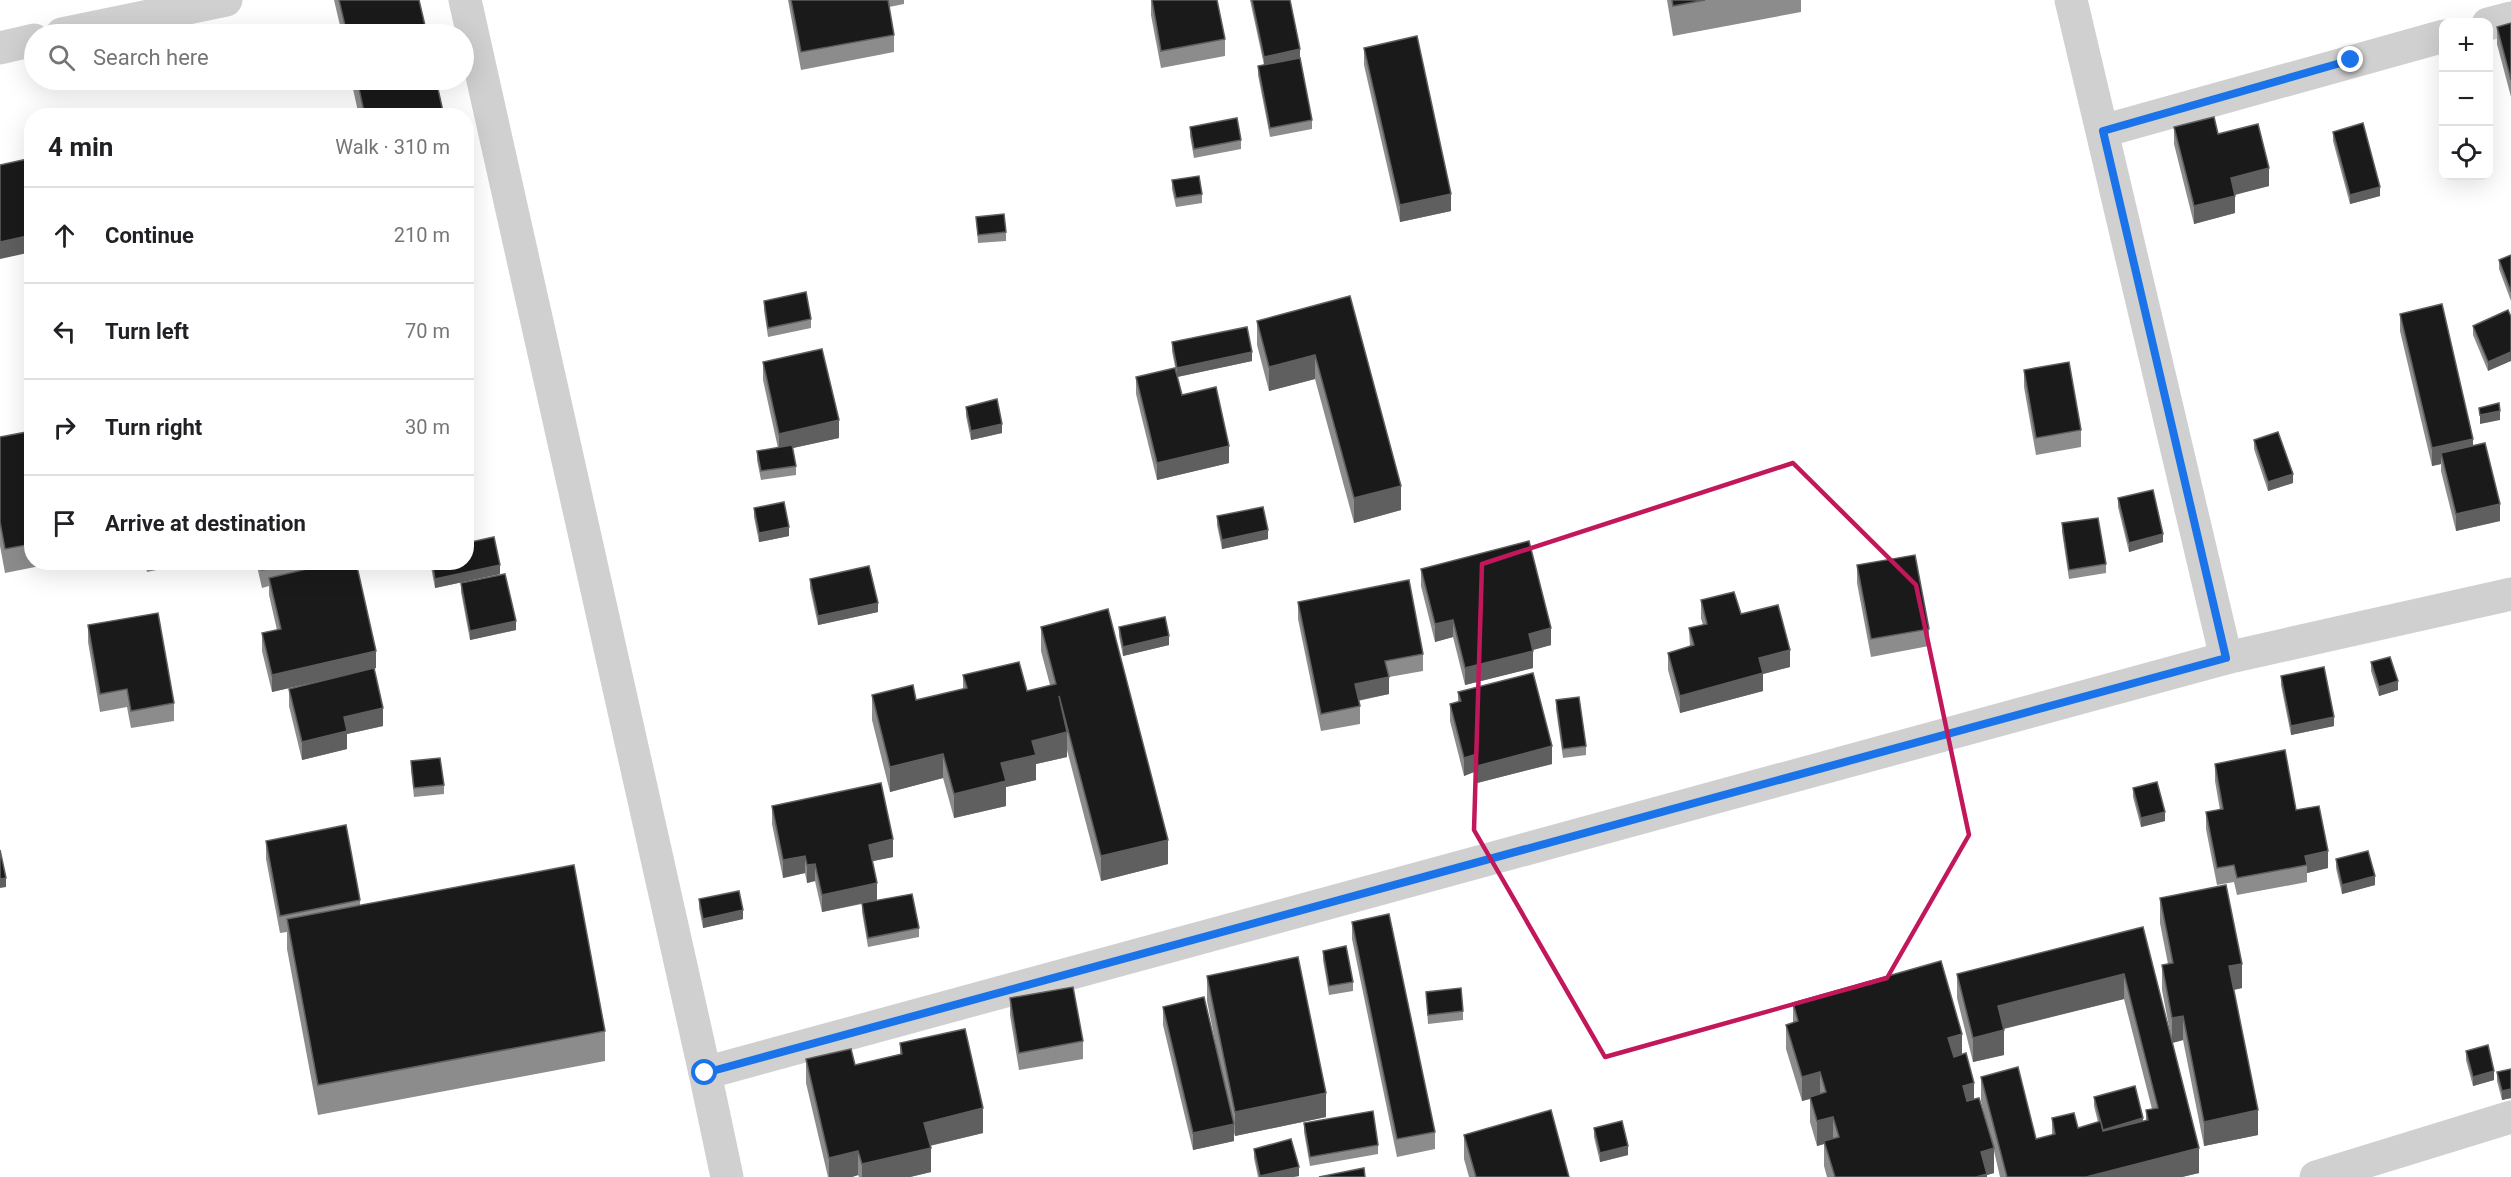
<!DOCTYPE html>
<html lang="en">
<head>
<meta charset="utf-8">
<style>
  :root { --surface:#fff; --page:#f6f6f6; --text:#202124; --muted:#757577; --line:#e0e0e0 }
  body { margin:0; font-family:Roboto,sans-serif; background:var(--page); color:var(--text) }
  .controls { position:absolute; right:18px; top:18px; display:grid; overflow:hidden; border-radius:12px; box-shadow:0 6px 24px #0002 }
  .controls button { width:54px; height:54px; display:grid; place-items:center; padding:0; border:0; border-bottom:2px solid var(--line); background:var(--surface); color:var(--text); font:30px sans-serif }
  .stop { position:absolute; width:18px; height:18px; margin:-14px; border:4px solid #1a73e8; border-radius:50%; background:#fff }
  .stop.end { background:#1a73e8; border-color:#fff; box-shadow:0 2px 6px #0008 }
  .list { margin:0; padding:0; list-style:none }
  h2 { display:flex; justify-content:space-between; align-items:center; height:78px; margin:0; padding:0 24px; font-size:26px }
  h2 small { font-size:20px; font-weight:400; color:var(--muted) }
  .list li { display:grid; grid-template-columns:39px 1fr auto; gap:18px; align-items:center; box-sizing:border-box; height:96px; padding:0 24px; border-top:2px solid var(--line) }
  .list b { display:block; font-size:22px; white-space:nowrap }
  .list em { font-size:20px; font-style:normal; color:var(--muted) }
  .icon { flex:none; width:33px; height:33px; fill:none; stroke:currentColor; stroke-width:2; stroke-linecap:round; stroke-linejoin:round }
  .map { position:relative; flex:none; width:2511px; height:1177px; overflow:hidden }
  .search { position:absolute; background:var(--surface); box-shadow:0 6px 24px #0002; left:24px; top:24px; width:450px; height:66px; display:flex; align-items:center; gap:15px; box-sizing:border-box; padding:0 21px; border-radius:33px; color:var(--muted); font-size:22px }
  .panel { position:absolute; background:var(--surface); box-shadow:0 6px 24px #0002; left:24px; top:108px; width:450px; height:462px; border-radius:24px }
  .map>svg:first-child { display:block }
</style>
</head>
<body>
<div class="map">
<svg width="2511" height="1177" viewBox="0 0 2511 1177">
  <rect width="100%" height="100%" fill="#fff"/>
  <g fill="none" stroke-linecap="round" stroke-linejoin="round">
    <g stroke="#d0d0d0" stroke-width="33">
      <path d="M465 0 705 1073 727 1177"/>
      <path d="M2071 0 2226 658"/>
      <path d="M2488 24 2511 18"/>
      <path d="M62 34 226 0"/>
      <path d="M0 48 34 40"/>
      <path d="M2103 131 2444 36"/>
      <path d="M705 1073 2226 658 2511 594"/>
      <path d="M2316 1177 2511 1117"/>
    </g>
  </g>
  <g fill="#8c8c8c">
    <path d="M334 0H419L427 34H342Z"/>
    <path d="M788 0H904V4L889 7 894 35V52L801 70Z"/>
    <path d="M1151 0 1225 39V56L1161 68 1151 15Z"/>
    <path d="M1250 0H1290L1300 58 1312 120V129L1270 137 1258 75V66L1264 65Z"/>
    <path d="M1667 0H1801V12L1673 36Z"/>
    <path d="M2511 23V97L2497 44V27Z"/>
    <path d="M1364 48 1451 211 1400 222 1364 65Z"/>
    <path d="M351 80H436L444 116H359Z"/>
    <path d="M1190 127 1241 140V149L1194 158 1190 136Z"/>
    <path d="M2174 127 2218 134 2269 186 2235 194V213L2194 224 2174 144Z"/>
    <path d="M2333 132 2380 196 2350 204 2333 141Z"/>
    <path d="M1172 180 1202 194V203L1176 207 1172 189Z"/>
    <path d="M976 217 1006 232V241L978 243Z"/>
    <path d="M2511 255V301L2499 269V260Z"/>
    <path d="M1350 296 1401 510 1354 523 1315 379 1269 391 1257 345V321Z"/>
    <path d="M764 301 811 319V328L768 337 764 310Z"/>
    <path d="M2400 314 2473 446 2500 521 2456 531 2441 471V464L2432 466 2400 331Z"/>
    <path d="M2511 317 2488 371 2473 335V326Z"/>
    <path d="M1172 342 1252 361 1177 377 1172 351Z"/>
    <path d="M763 362 839 438 793 448 796 466V475L761 480 757 460V451L778 448 763 380Z"/>
    <path d="M2024 370 2081 430V447L2036 455 2024 387Z"/>
    <path d="M1136 377 1182 395 1229 463 1157 480 1136 394Z"/>
    <path d="M966 407 1002 433 971 440 966 416Z"/>
    <path d="M32 431V562H60L5 573 0 546V437Z"/>
    <path d="M2254 440 2293 483 2268 491 2254 449Z"/>
    <path d="M2118 498 2163 542 2129 552 2118 507Z"/>
    <path d="M754 508 789 536 759 542 754 517Z"/>
    <path d="M1217 516 1268 539 1222 549 1217 525Z"/>
    <path d="M2062 523 2106 564V573L2069 579 2062 532Z"/>
    <path d="M145 562H194L147 572Z"/>
    <path d="M256 562H356L376 668 374 669 383 726 347 734V749L302 760 289 706V689L354 673 272 692 262 651V633L277 630 269 595V586L262 588Z"/>
    <path d="M430 562H466L500 574 435 588Z"/>
    <path d="M1857 565 1929 629V646L1871 657 1857 583Z"/>
    <path d="M1421 569 1551 645 1533 650V668L1465 685 1453 637 1435 642 1421 586Z"/>
    <path d="M810 579 878 612 818 625 810 588Z"/>
    <path d="M461 583 516 630 470 640 461 592Z"/>
    <path d="M1701 600 1741 614 1790 667 1763 674V691L1680 713 1668 670V653L1690 647 1689 628 1703 625 1701 618Z"/>
    <path d="M1298 602 1423 654V671L1389 677V694L1358 701 1360 706V724L1321 731 1298 619Z"/>
    <path d="M88 625 174 703V721L131 728 127 707 100 712 88 642Z"/>
    <path d="M1041 627 1168 864 1101 881 1067 750V757L1036 764V780L1006 787V806L954 818 943 778 890 792 872 720V695L916 700 963 689V675L1027 691 1050 685 1041 651Z"/>
    <path d="M1119 627 1169 645 1123 656 1119 636Z"/>
    <path d="M2371 662 2398 690 2379 696 2371 671Z"/>
    <path d="M2281 676 2334 726 2291 735 2281 685Z"/>
    <path d="M1458 692 1552 764 1477 783 1474 772 1464 776 1450 721V704L1458 702Z"/>
    <path d="M1556 700 1586 746V755L1563 758 1556 709Z"/>
    <path d="M411 761 444 785V794L414 797 411 770Z"/>
    <path d="M2215 764 2296 810 2328 868 2307 873V882L2237 895 2234 882 2217 885 2206 829V812L2220 810 2215 781Z"/>
    <path d="M2133 788 2165 821 2141 827 2133 797Z"/>
    <path d="M772 806 893 857 872 861 877 900 919 928V937L868 947 862 912V904L822 912 815 881 807 883 805 873 783 878 772 824Z"/>
    <path d="M266 841 360 900V905L605 1031V1061L318 1115 287 949V932L280 933 266 859Z"/>
    <path d="M2336 859 2375 885 2342 894 2336 868Z"/>
    <path d="M2160 898 2242 988 2233 990 2258 1135 2204 1146 2183 1040 2172 1043 2199 1173 2182 1177H2000L1994 1151V1173L1987 1175V1177H1827L1824 1166V1144L1817 1146 1810 1122V1099L1802 1101 1786 1049V1025L1793 1023V1003L1962 1054 1974 1099 1989 1133 1981 1101V1077L2036 1139 2052 1135V1118L2078 1128 2098 1122 2094 1106V1097L2143 1121H2146V1110L2152 1109 2124 999 2004 1029V1055L1973 1062 1957 998V974L2143 927 2171 1037 2162 990V965L2168 964 2160 923Z"/>
    <path d="M699 899 743 919 703 928 699 908Z"/>
    <path d="M1352 922 1435 1132V1149L1397 1157 1352 939Z"/>
    <path d="M1323 951 1353 982V991L1329 995 1323 960Z"/>
    <path d="M1207 976 1326 1117 1235 1136 1234 1133V1141L1193 1150 1163 1025V1007L1220 1066 1207 1001Z"/>
    <path d="M1426 992 1463 1011V1020L1428 1024Z"/>
    <path d="M1010 998 1083 1041V1059L1019 1070 1010 1015Z"/>
    <path d="M900 1043 983 1133 930 1146 931 1172 910 1177H859L858 1175 852 1177H828L806 1083V1059L855 1065 900 1054Z"/>
    <path d="M2466 1051 2494 1080 2473 1086 2466 1060Z"/>
    <path d="M2511 1069V1098L2502 1100 2497 1081V1072Z"/>
    <path d="M1304 1123 1378 1145V1154L1310 1166 1304 1132Z"/>
    <path d="M1594 1128 1628 1155 1600 1162 1594 1137Z"/>
    <path d="M1464 1135 1569 1177H1469L1464 1159Z"/>
    <path d="M1254 1149 1299 1176 1293 1177H1258L1254 1158Z"/>
  </g>
  <g fill="#5f5f5f">
    <path d="M1300 49V58L1264 66V57Z"/>
    <path d="M2269 168V186L2231 196V178Z"/>
    <path d="M2380 187V196L2350 204V195Z"/>
    <path d="M1451 194V211L1400 222V205Z"/>
    <path d="M2235 196V213L2194 224V206Z"/>
    <path d="M32 235V252L0 259V242Z"/>
    <path d="M1252 352V361L1177 377V368Z"/>
    <path d="M2511 352V361L2488 371V362Z"/>
    <path d="M1315 355V379L1269 391V367Z"/>
    <path d="M2500 411V420L2480 424V415Z"/>
    <path d="M839 420V438L779 451V434Z"/>
    <path d="M1002 424V433L971 440V431Z"/>
    <path d="M2473 439V456L2441 453V464L2432 466V448Z"/>
    <path d="M1229 446V463L1157 480V463Z"/>
    <path d="M2293 474V483L2268 491V482Z"/>
    <path d="M1401 486V510L1354 523V498Z"/>
    <path d="M2500 504V521L2456 531V514Z"/>
    <path d="M789 527V536L759 542V533Z"/>
    <path d="M1268 530V539L1222 549V540Z"/>
    <path d="M2163 534V542L2129 552V543Z"/>
    <path d="M500 565V574L435 588V579Z"/>
    <path d="M878 603V612L818 625V616Z"/>
    <path d="M1453 620V637L1435 642V624Z"/>
    <path d="M516 621V630L470 640V631Z"/>
    <path d="M1551 628V645L1529 651V634Z"/>
    <path d="M1169 636V645L1123 656V647Z"/>
    <path d="M1790 650V667L1763 674V691L1680 713V696L1759 658Z"/>
    <path d="M376 651V668L272 692V675Z"/>
    <path d="M1533 651V668L1465 685V668Z"/>
    <path d="M1389 677V694L1355 701V684Z"/>
    <path d="M2398 681V690L2379 696V687Z"/>
    <path d="M383 708V726L347 734V749L302 760V742L344 717Z"/>
    <path d="M2334 717V726L2291 735V726Z"/>
    <path d="M1067 732V757L1036 764V780L1006 787V806L954 818V794L1001 763 1032 741Z"/>
    <path d="M1552 746V764L1477 783V766Z"/>
    <path d="M943 754V778L890 792V767Z"/>
    <path d="M1474 755V772L1464 776V758Z"/>
    <path d="M2165 812V821L2141 827V818Z"/>
    <path d="M893 839V857L869 862V845Z"/>
    <path d="M1168 840V864L1101 881V856Z"/>
    <path d="M2328 851V868L2307 873V865L2305 856Z"/>
    <path d="M805 856V873L783 878V860Z"/>
    <path d="M815 864V881L807 883V865Z"/>
    <path d="M2375 876V885L2342 894V885Z"/>
    <path d="M6 878V887L0 888V879Z"/>
    <path d="M877 883V900L822 912V895Z"/>
    <path d="M743 910V919L703 928V919Z"/>
    <path d="M2242 964V988L2229 991V966Z"/>
    <path d="M2124 974V999L1998 1030V1006Z"/>
    <path d="M2183 1016V1040L2172 1043V1018Z"/>
    <path d="M2004 1030V1055L1973 1062V1038Z"/>
    <path d="M1962 1034V1059L1948 1062V1038Z"/>
    <path d="M2494 1071V1080L2473 1086V1077Z"/>
    <path d="M1820 1072V1096L1802 1101V1077Z"/>
    <path d="M1974 1083V1107L1963 1110V1086Z"/>
    <path d="M2511 1089V1098L2502 1100V1091Z"/>
    <path d="M1326 1093V1117L1235 1136V1112Z"/>
    <path d="M983 1108V1133L924 1147V1123Z"/>
    <path d="M2258 1110V1135L2204 1146V1122Z"/>
    <path d="M1833 1117V1141H1824V1144L1817 1146V1121Z"/>
    <path d="M2143 1118V1127L2103 1139V1130Z"/>
    <path d="M1234 1124V1141L1193 1150V1133Z"/>
    <path d="M1628 1146V1155L1600 1162V1153Z"/>
    <path d="M931 1148V1172L910 1177H862V1164Z"/>
    <path d="M1994 1148V1173L1987 1175V1177H1976L1981 1152Z"/>
    <path d="M2199 1148V1173L2182 1177H2086Z"/>
    <path d="M858 1151V1175L852 1177H829V1158Z"/>
    <path d="M1299 1167V1176L1293 1177H1260V1176Z"/>
  </g>
  <g fill="#1a1a1a" stroke="#5f5f5f" stroke-width="1.5">
    <path d="M339 0H419L427 34H347Z"/>
    <path d="M791 0H888L894 35 801 52Z"/>
    <path d="M1152 0H1217L1225 39 1161 51Z"/>
    <path d="M1252 0H1290L1300 49 1264 57Z"/>
    <path d="M1672 0H1705L1673 6Z"/>
    <path d="M2511 23V80L2497 27Z"/>
    <path d="M1417 36 1451 194 1400 205 1364 48Z"/>
    <path d="M1300 58 1312 120 1270 128 1258 66Z"/>
    <path d="M357 80H436L444 116H365Z"/>
    <path d="M2214 117 2218 134 2258 124 2269 168 2231 178 2235 196 2194 206 2174 127Z"/>
    <path d="M1237 118 1241 140 1194 149 1190 127Z"/>
    <path d="M2363 123 2380 187 2350 195 2333 132Z"/>
    <path d="M32 158V235L0 242V165Z"/>
    <path d="M1199 176 1202 194 1176 198 1172 180Z"/>
    <path d="M1004 214 1006 232 978 235 976 217Z"/>
    <path d="M2511 255V292L2499 260Z"/>
    <path d="M806 292 811 319 768 328 764 301Z"/>
    <path d="M1350 296 1401 486 1354 498 1315 355 1269 367 1257 321Z"/>
    <path d="M2442 304 2473 439 2432 448 2400 314Z"/>
    <path d="M2508 310 2511 317V352L2488 362 2473 326Z"/>
    <path d="M1247 327 1252 352 1177 368 1172 342Z"/>
    <path d="M822 349 839 420 779 434 763 362Z"/>
    <path d="M2069 362 2081 430 2036 438 2024 370Z"/>
    <path d="M1175 368 1182 395 1216 387 1229 446 1157 463 1136 377Z"/>
    <path d="M997 399 1002 424 971 431 966 407Z"/>
    <path d="M2499 403 2500 411 2480 415 2479 408Z"/>
    <path d="M32 431V544L5 549 0 522V437Z"/>
    <path d="M2278 432 2293 474 2268 482 2254 440Z"/>
    <path d="M2485 443 2500 504 2456 514 2441 453Z"/>
    <path d="M792 445 796 466 761 471 757 451Z"/>
    <path d="M2153 490 2163 534 2129 543 2118 498Z"/>
    <path d="M784 502 789 527 759 533 754 508Z"/>
    <path d="M1263 507 1268 530 1222 540 1217 516Z"/>
    <path d="M2098 518 2106 564 2069 570 2062 523Z"/>
    <path d="M494 537 500 565 435 579 432 562H466V543Z"/>
    <path d="M1529 541 1551 628 1529 634 1533 651 1465 668 1453 620 1435 624 1421 569Z"/>
    <path d="M1915 555 1929 629 1871 639 1857 565Z"/>
    <path d="M260 562H300L262 570Z"/>
    <path d="M336 562H356L376 651 272 675 262 633 281 629 269 578Z"/>
    <path d="M869 566 878 603 818 616 810 579Z"/>
    <path d="M505 574 516 621 470 631 461 583Z"/>
    <path d="M1409 580 1423 654 1385 661 1389 677 1355 684 1360 706 1321 714 1298 602Z"/>
    <path d="M1734 592 1741 614 1778 605 1790 650 1759 658 1763 673 1680 696 1668 653 1694 645 1689 628 1707 624 1701 600Z"/>
    <path d="M1108 609 1168 840 1101 856 1059 696 1067 732 1032 741 1036 755 1001 763 1006 781 954 794 943 754 890 767 872 695 913 685 916 700 967 688 963 675 1019 662 1027 691 1056 684 1041 627Z"/>
    <path d="M158 613 174 703 131 711 127 689 100 694 88 625Z"/>
    <path d="M1165 617 1169 636 1123 647 1119 627Z"/>
    <path d="M2390 657 2398 681 2379 687 2371 662Z"/>
    <path d="M2324 667 2334 717 2291 726 2281 676Z"/>
    <path d="M374 668 383 708 344 717 347 731 302 742 289 689Z"/>
    <path d="M1533 673 1552 746 1477 766 1474 755 1464 758 1450 704 1461 701 1458 692Z"/>
    <path d="M1579 697 1586 746 1563 749 1556 700Z"/>
    <path d="M2285 750 2296 810 2319 806 2328 851 2305 856 2307 865 2237 878 2234 865 2217 868 2206 812 2223 809 2215 764Z"/>
    <path d="M440 758 444 785 414 788 411 761Z"/>
    <path d="M2157 782 2165 812 2141 818 2133 788Z"/>
    <path d="M881 783 893 839 869 845 877 883 822 895 815 864 807 865 805 856 783 860 772 806Z"/>
    <path d="M346 825 360 900 280 916 266 841Z"/>
    <path d="M0 850 6 878 0 879Z"/>
    <path d="M2368 851 2375 876 2342 885 2336 859Z"/>
    <path d="M574 865 605 1031 318 1085 287 919Z"/>
    <path d="M2226 885 2242 964 2229 966 2258 1110 2204 1122 2183 1016 2172 1018 2162 965 2173 963 2160 898Z"/>
    <path d="M739 891 743 910 703 919 699 899Z"/>
    <path d="M912 894 919 928 868 938 862 903Z"/>
    <path d="M1389 914 1435 1132 1397 1139 1352 922Z"/>
    <path d="M2143 927 2199 1148 2086 1177H2007L1981 1077 2018 1067 2036 1139 2055 1134 2052 1118 2074 1113 2078 1128 2101 1121 2103 1131 2148 1120 2146 1110 2158 1108 2124 974 1998 1006 2004 1030 1973 1038 1957 974Z"/>
    <path d="M1346 946 1353 982 1329 986 1323 951Z"/>
    <path d="M1298 957 1326 1093 1235 1112 1207 976Z"/>
    <path d="M1941 961 1962 1034 1948 1038 1954 1057 1966 1053 1974 1083 1963 1086 1967 1101 1979 1098 1994 1148 1981 1152 1987 1174 1976 1177H1835L1824 1141 1839 1137 1833 1117 1817 1121 1810 1097 1826 1092 1820 1072 1802 1077 1786 1025 1798 1021 1793 1003Z"/>
    <path d="M1073 987 1083 1041 1019 1053 1010 998Z"/>
    <path d="M1461 988 1463 1011 1428 1015 1426 992Z"/>
    <path d="M1204 997 1234 1124 1193 1133 1163 1007Z"/>
    <path d="M965 1029 983 1108 924 1123 931 1148 862 1164 858 1151 829 1158 806 1059 851 1049 855 1065 902 1054 900 1043Z"/>
    <path d="M2488 1045 2494 1071 2473 1077 2466 1051Z"/>
    <path d="M2511 1069V1089L2502 1091 2497 1072Z"/>
    <path d="M2135 1086 2143 1118 2103 1130 2094 1097Z"/>
    <path d="M1551 1110 1569 1177H1476L1464 1135Z"/>
    <path d="M1373 1111 1378 1145 1310 1157 1304 1123Z"/>
    <path d="M1622 1121 1628 1146 1600 1153 1594 1128Z"/>
    <path d="M1291 1139 1299 1167 1260 1176 1254 1149Z"/>
    <path d="M1364 1168 1365 1177H1319Z"/>
  </g>
  <g fill="none" stroke-linecap="round" stroke-linejoin="round">
    <path stroke="#1a73e8" stroke-width="8" d="M705 1073 2226 658 2103 131 2351 60"/>
  </g>
  <path fill="none" stroke="#c2185b" stroke-width="4.5" stroke-linejoin="round" d="M1793 463 1916 585 1969 835 1887 978 1605 1057 1474 830 1482 564Z"/>
</svg>
<div class="controls">
<button>+</button>
<button>−</button>
<button><svg class="icon" aria-label="locate" viewBox="0 0 24 24"><circle cx="12" cy="12" r="6"/><path d="M12 2v4M12 18v4M2 12h4M18 12h4"/></svg></button>
</div>
<div class="stop" style="left:705px;top:1073px"></div>
<div class="stop end" style="left:2351px;top:60px"></div>
<div class="search"><svg class="icon" aria-label="search" viewBox="0 0 24 24"><circle cx="10" cy="10" r="6"/><path d="M15 15l6 6"/></svg>Search here</div>
<section class="panel">
<h2>4 min<small>Walk · 310 m</small></h2>
<ul class="list">
<li><svg class="icon" aria-label="ahead" viewBox="0 0 24 24"><path d="M12 20V5M6 11l6-6 6 6"/></svg><div><b>Continue</b></div><em>210 m</em></li>
<li><svg class="icon" aria-label="left" viewBox="0 0 24 24"><path d="M17 20v-9H6M10 6l-5 5 5 5"/></svg><div><b>Turn left</b></div><em>70 m</em></li>
<li><svg class="icon" aria-label="right" viewBox="0 0 24 24"><path d="M7 20v-9h11M14 6l5 5-5 5"/></svg><div><b>Turn right</b></div><em>30 m</em></li>
<li><svg class="icon" aria-label="arrive" viewBox="0 0 24 24"><path d="M6 21V4h12l-3 4 3 4H6"/></svg><div><b>Arrive at destination</b></div></li>
</ul>
</section>
</div>
</body>
</html>
